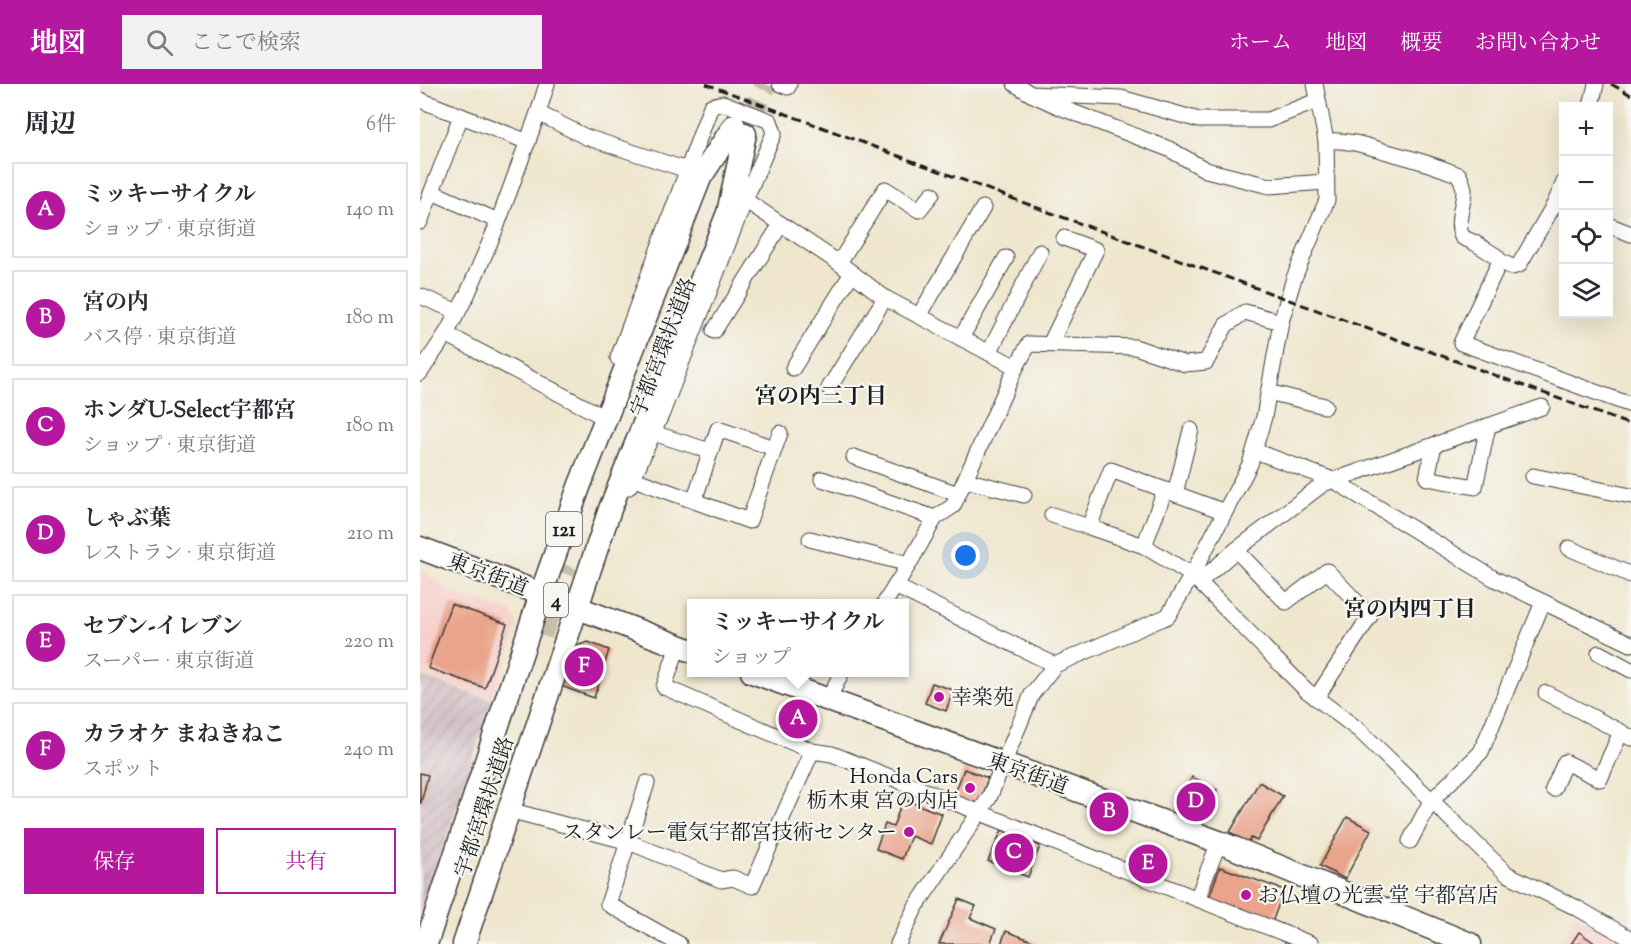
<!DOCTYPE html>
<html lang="ja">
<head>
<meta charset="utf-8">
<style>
  :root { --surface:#fff; --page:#f2f2f3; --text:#2b2b33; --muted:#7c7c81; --line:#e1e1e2; --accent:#b5179e }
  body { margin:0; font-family:"Sorts Mill Goudy","Noto Serif JP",serif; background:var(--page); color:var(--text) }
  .controls { position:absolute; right:18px; top:18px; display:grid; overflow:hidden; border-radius:0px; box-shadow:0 6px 24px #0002 }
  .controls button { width:54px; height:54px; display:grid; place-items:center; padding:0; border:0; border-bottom:2px solid var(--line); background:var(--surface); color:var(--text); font:30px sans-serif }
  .you { position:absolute; left:546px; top:472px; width:21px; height:21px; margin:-15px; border:4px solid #fff; border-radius:50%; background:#1a73e8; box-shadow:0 0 0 9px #1a73e833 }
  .badge { display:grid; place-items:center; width:39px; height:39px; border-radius:50%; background:var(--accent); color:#fff; font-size:20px; font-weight:700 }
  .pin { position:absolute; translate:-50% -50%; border:3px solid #fff; box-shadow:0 2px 6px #0006 }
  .popup { position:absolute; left:267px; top:515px; width:222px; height:78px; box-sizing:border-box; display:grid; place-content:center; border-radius:0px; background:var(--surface); filter:drop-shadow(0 2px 4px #0005); font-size:20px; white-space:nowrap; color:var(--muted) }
  .popup b { font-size:22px; color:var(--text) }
  .popup::after { content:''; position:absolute; left:50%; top:100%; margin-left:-12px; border:12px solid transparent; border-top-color:var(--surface) }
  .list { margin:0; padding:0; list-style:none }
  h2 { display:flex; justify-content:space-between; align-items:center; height:78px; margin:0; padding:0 24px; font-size:26px }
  h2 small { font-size:20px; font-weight:400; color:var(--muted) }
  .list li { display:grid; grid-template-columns:39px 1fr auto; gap:18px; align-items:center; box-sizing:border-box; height:96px; margin:0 12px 12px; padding:0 12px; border:2px solid var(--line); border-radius:0px }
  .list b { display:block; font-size:22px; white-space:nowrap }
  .list p { margin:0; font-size:20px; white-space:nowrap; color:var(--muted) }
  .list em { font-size:20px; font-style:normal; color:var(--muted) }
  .actions { display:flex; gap:12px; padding:18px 24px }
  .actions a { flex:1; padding:14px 0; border:2px solid var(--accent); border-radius:0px; text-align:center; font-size:21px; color:var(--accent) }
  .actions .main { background:var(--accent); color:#fff }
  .icon { flex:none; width:33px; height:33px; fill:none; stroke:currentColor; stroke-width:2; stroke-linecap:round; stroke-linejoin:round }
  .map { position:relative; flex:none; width:1211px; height:860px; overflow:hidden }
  header { display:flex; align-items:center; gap:36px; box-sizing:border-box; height:84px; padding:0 30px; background:var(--accent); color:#fff }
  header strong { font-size:28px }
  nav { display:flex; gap:33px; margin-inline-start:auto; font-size:21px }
  .search { width:420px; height:54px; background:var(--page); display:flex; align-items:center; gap:15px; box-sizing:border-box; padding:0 21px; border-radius:0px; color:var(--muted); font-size:22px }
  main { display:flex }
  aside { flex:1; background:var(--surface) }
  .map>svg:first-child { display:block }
</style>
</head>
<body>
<header>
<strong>地図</strong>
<div class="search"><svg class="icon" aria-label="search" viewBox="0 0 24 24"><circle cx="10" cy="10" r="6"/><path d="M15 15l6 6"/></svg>ここで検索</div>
<nav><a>ホーム</a><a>地図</a><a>概要</a><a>お問い合わせ</a></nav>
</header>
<main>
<aside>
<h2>周辺<small>6件</small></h2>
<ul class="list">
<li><span class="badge">A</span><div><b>ミッキーサイクル</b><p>ショップ · 東京街道</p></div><em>140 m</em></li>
<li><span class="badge">B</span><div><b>宮の内</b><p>バス停 · 東京街道</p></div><em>180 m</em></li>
<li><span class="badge">C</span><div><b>ホンダU-Select宇都宮</b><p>ショップ · 東京街道</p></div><em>180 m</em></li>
<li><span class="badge">D</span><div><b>しゃぶ葉</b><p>レストラン · 東京街道</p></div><em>210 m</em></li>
<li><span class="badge">E</span><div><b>セブン-イレブン</b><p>スーパー · 東京街道</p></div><em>220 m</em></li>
<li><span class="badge">F</span><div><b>カラオケ まねきねこ</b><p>スポット</p></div><em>240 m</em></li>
</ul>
<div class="actions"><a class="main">保存</a><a>共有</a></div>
</aside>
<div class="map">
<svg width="1211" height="860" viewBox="0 0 1211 860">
  <defs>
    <pattern id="industrial-furrows" width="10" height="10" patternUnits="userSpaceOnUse" patternTransform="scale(1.5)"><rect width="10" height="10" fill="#d2bec3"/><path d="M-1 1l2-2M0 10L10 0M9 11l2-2" fill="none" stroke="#b4a3a7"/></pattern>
  </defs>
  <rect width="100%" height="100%" fill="#f6f6f2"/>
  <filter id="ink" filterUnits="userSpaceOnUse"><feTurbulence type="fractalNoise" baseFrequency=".0167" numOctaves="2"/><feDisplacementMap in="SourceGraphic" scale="12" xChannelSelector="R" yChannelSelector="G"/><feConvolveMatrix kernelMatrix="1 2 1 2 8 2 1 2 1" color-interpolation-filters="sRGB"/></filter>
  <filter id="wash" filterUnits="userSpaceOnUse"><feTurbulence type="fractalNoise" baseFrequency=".008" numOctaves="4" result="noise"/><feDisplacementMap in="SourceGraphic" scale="24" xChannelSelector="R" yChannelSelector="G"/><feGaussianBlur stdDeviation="1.35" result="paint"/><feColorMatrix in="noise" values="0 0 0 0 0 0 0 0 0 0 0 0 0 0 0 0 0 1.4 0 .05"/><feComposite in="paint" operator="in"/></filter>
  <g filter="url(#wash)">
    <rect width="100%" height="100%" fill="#efe6cd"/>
    <g fill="#f7d0cc">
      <path d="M0 485 29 507 92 529 98 541 73 615 0 589Z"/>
      <path d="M1155 829 1211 860H1140Z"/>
    </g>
    <path fill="url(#industrial-furrows)" d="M0 592 72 616 0 835Z"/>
    <g id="blocks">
      <g fill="#eaa48c">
        <path d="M31 520 87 540 65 604 8 584Z"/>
        <path d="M168 558 189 566 174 614 138 601 150 564Z"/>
        <path d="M512 599 533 606 526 627 505 619Z"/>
        <path d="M375 621 391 627 382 650 366 643Z"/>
        <path d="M544 685 568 694 557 724 533 715Z"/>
        <path d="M0 689 8 691 1 719H0Z"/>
        <path d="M772 693 797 706 779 743 754 730Z"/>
        <path d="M839 698 863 712 837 757 831 754 828 759 810 748Z"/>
        <path d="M483 715 522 730 511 760 491 752 482 775 456 765 465 740 473 743Z"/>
        <path d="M927 733 951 746 925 795 900 782Z"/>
        <path d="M582 746 620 762 608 793 568 777Z"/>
        <path d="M715 766 747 777 741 795 708 784Z"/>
        <path d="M800 783 864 806 851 841 788 816Z"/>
        <path d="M539 815 556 822 550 834 576 845 570 860H519Z"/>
        <path d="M586 847 620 860H581Z"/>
        <path d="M1159 848 1176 860H1151Z"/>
      </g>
    </g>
  </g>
  <g filter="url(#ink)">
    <use href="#blocks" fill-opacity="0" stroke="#3c3a37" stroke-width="1.5"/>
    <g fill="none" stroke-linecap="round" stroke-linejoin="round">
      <g stroke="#c5beaa" stroke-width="22" stroke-dasharray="22 11" stroke-linecap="butt">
        <path d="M330 36 346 0"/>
        <path d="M121 551 146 481"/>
      </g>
      <g stroke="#3c3a37" stroke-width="17">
        <g id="minor">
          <path d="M360 0 368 3 369 0"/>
          <path d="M595 0 611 10 701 14 779 36H848L897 17"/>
          <path d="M611 10 642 24 749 65 786 86 849 102 906 98"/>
          <path d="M0 16 108 58"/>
          <path d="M1171 22 1176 0"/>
          <path d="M118 29 166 53 267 86"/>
          <path d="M906 57C929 55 949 63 971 69 994 75 1017 82 1039 91 1041 95 1043 100 1044 105 1044 122 1035 136 1042 153L1055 159 1076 172 1080 177 1092 183 1099 181 1135 119 1144 98"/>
          <path d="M12 108 78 137"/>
          <path d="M325 116 419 179 465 214 596 283"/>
          <path d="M0 138 41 32"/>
          <path d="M1188 141 1211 150"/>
          <path d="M1080 177 1041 259 1211 321"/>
          <path d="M419 179 465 105 499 126 512 110"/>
          <path d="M0 212 38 228"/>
          <path d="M499 232 563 124"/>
          <path d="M294 247 361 140"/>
          <path d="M26 250 178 330"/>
          <path d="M541 254 586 174"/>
          <path d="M630 260 676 166 644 154"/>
          <path d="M569 269 620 168"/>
          <path d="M198 274 291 22 303 19 350 37 354 49 325 116 242 329 209 403"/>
          <path d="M373 284 432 189"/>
          <path d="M0 289 26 250 47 211 76 144 118 29 127 0"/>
          <path d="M409 304 465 214"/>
          <path d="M848 308 905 322"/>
          <path d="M233 349 290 367"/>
          <path d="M1014 361 1007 394 1055 403 1068 342"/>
          <path d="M835 367 913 396 1073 494 1211 560"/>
          <path d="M434 373 538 410"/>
          <path d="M1113 392 1211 412"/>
          <path d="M214 395 329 437 360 349"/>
          <path d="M402 395 515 434"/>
          <path d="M545 396 604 411"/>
          <path d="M755 410 771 346"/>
          <path d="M274 417 298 345 354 364"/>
          <path d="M632 431 669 443 691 386 805 428"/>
          <path d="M669 443 724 462 772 491 886 606 940 647 1087 790 1157 824 1211 855"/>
          <path d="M390 455 489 480"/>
          <path d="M724 462 745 406"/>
          <path d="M1149 464 1211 491"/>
          <path d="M816 466 866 518 907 487 950 532 896 614"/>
          <path d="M779 498 816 466 903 400 1122 323"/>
          <path d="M475 502 635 581"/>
          <path d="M464 520 489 480 515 434 533 422 596 283 609 260 715 263 765 280 786 278 806 241 825 228 861 238"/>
          <path d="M258 562 244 603 392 667 412 670 891 860"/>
          <path d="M1179 569 1211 586"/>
          <path d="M1126 609 1201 648"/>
          <path d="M408 616 422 588"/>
          <path d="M227 699 188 820 259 860"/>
          <path d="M1133 705 1145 678 1180 695 1201 648 1211 654"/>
          <path d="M89 726 209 758 301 796 313 794 332 802 392 667"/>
          <path d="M990 757 1011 717 1061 668 1123 518"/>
          <path d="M777 815 799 758"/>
          <path d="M478 860 495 824 569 714 612 610 635 581 748 532 772 491 830 380 844 333 861 238 868 214 874 194 907 116 906 57 895 0"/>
        </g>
      </g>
      <g stroke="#3c3a37" stroke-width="25">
        <g id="highway">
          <path d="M0 464 272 567"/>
          <path d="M332 588 799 758 1050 860"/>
          <path d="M6 860 121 510 159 403 280 94 314 42"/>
          <path d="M44 860 190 425 308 129 325 50"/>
        </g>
      </g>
      <use href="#minor" stroke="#fff" stroke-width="15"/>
      <use href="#highway" stroke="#fff" stroke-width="22"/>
      <g stroke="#1c1c1c" stroke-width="3" stroke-dasharray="9 4.5" stroke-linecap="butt">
        <path d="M286 0 634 130 1211 341"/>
        <path d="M1191 0 1211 11"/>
      </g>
    </g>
  </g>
  <g fill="#b5179e" stroke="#f6f6f2" stroke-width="2">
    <circle cx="519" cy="613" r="6"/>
    <circle cx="550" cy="704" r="6"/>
    <circle cx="489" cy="748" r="6"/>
    <circle cx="826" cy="811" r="6"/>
  </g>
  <g text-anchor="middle" stroke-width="4.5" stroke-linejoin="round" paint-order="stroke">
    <g fill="#f6f6f2" stroke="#5d5d5c" stroke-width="1.5">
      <rect x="126" y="428" width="36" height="34" rx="4.5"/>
      <rect x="124" y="499" width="24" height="34" rx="4.5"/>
    </g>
    <g font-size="20" font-weight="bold" fill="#1c1c1c">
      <text x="144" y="452">121</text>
      <text x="136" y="523">4</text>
    </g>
    <g font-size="21" fill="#1c1c1c" stroke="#f6f6f2">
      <text transform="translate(243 263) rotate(-69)" y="7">宇都宮環状道路</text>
      <text transform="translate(68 490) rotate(21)" y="7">東京街道</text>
      <text transform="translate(608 689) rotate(20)" y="7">東京街道</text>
      <text transform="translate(64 723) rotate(-72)" y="7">宇都宮環状道路</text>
    </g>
    <g font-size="21" fill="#1c1c1c" stroke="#f6f6f2" text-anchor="start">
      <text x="531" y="620">幸楽苑</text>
      <text x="538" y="699" text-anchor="end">Honda Cars<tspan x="538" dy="24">栃木東 宮の内店</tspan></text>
      <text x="477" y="755" text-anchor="end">スタンレー電気宇都宮技術センター</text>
      <text x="838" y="818">お仏壇の光雲 堂 宇都宮店</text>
    </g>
    <g font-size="22" font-weight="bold" fill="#1c1c1c" stroke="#f6f6f2">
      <text x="401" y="319">宮の内三丁目</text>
      <text x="990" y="532">宮の内四丁目</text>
    </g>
  </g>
</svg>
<div class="controls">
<button>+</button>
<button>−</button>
<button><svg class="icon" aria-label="locate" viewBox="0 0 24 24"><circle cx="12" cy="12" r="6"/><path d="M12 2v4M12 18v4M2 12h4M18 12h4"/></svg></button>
<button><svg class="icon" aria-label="layers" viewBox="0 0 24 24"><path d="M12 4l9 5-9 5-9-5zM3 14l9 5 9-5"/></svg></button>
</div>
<div class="you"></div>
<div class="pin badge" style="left:378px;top:635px">A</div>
<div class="popup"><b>ミッキーサイクル</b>ショップ</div>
<div class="pin badge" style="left:689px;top:728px">B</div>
<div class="pin badge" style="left:594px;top:769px">C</div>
<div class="pin badge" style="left:776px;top:718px">D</div>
<div class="pin badge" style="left:728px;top:780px">E</div>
<div class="pin badge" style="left:164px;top:583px">F</div>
</div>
</main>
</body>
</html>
